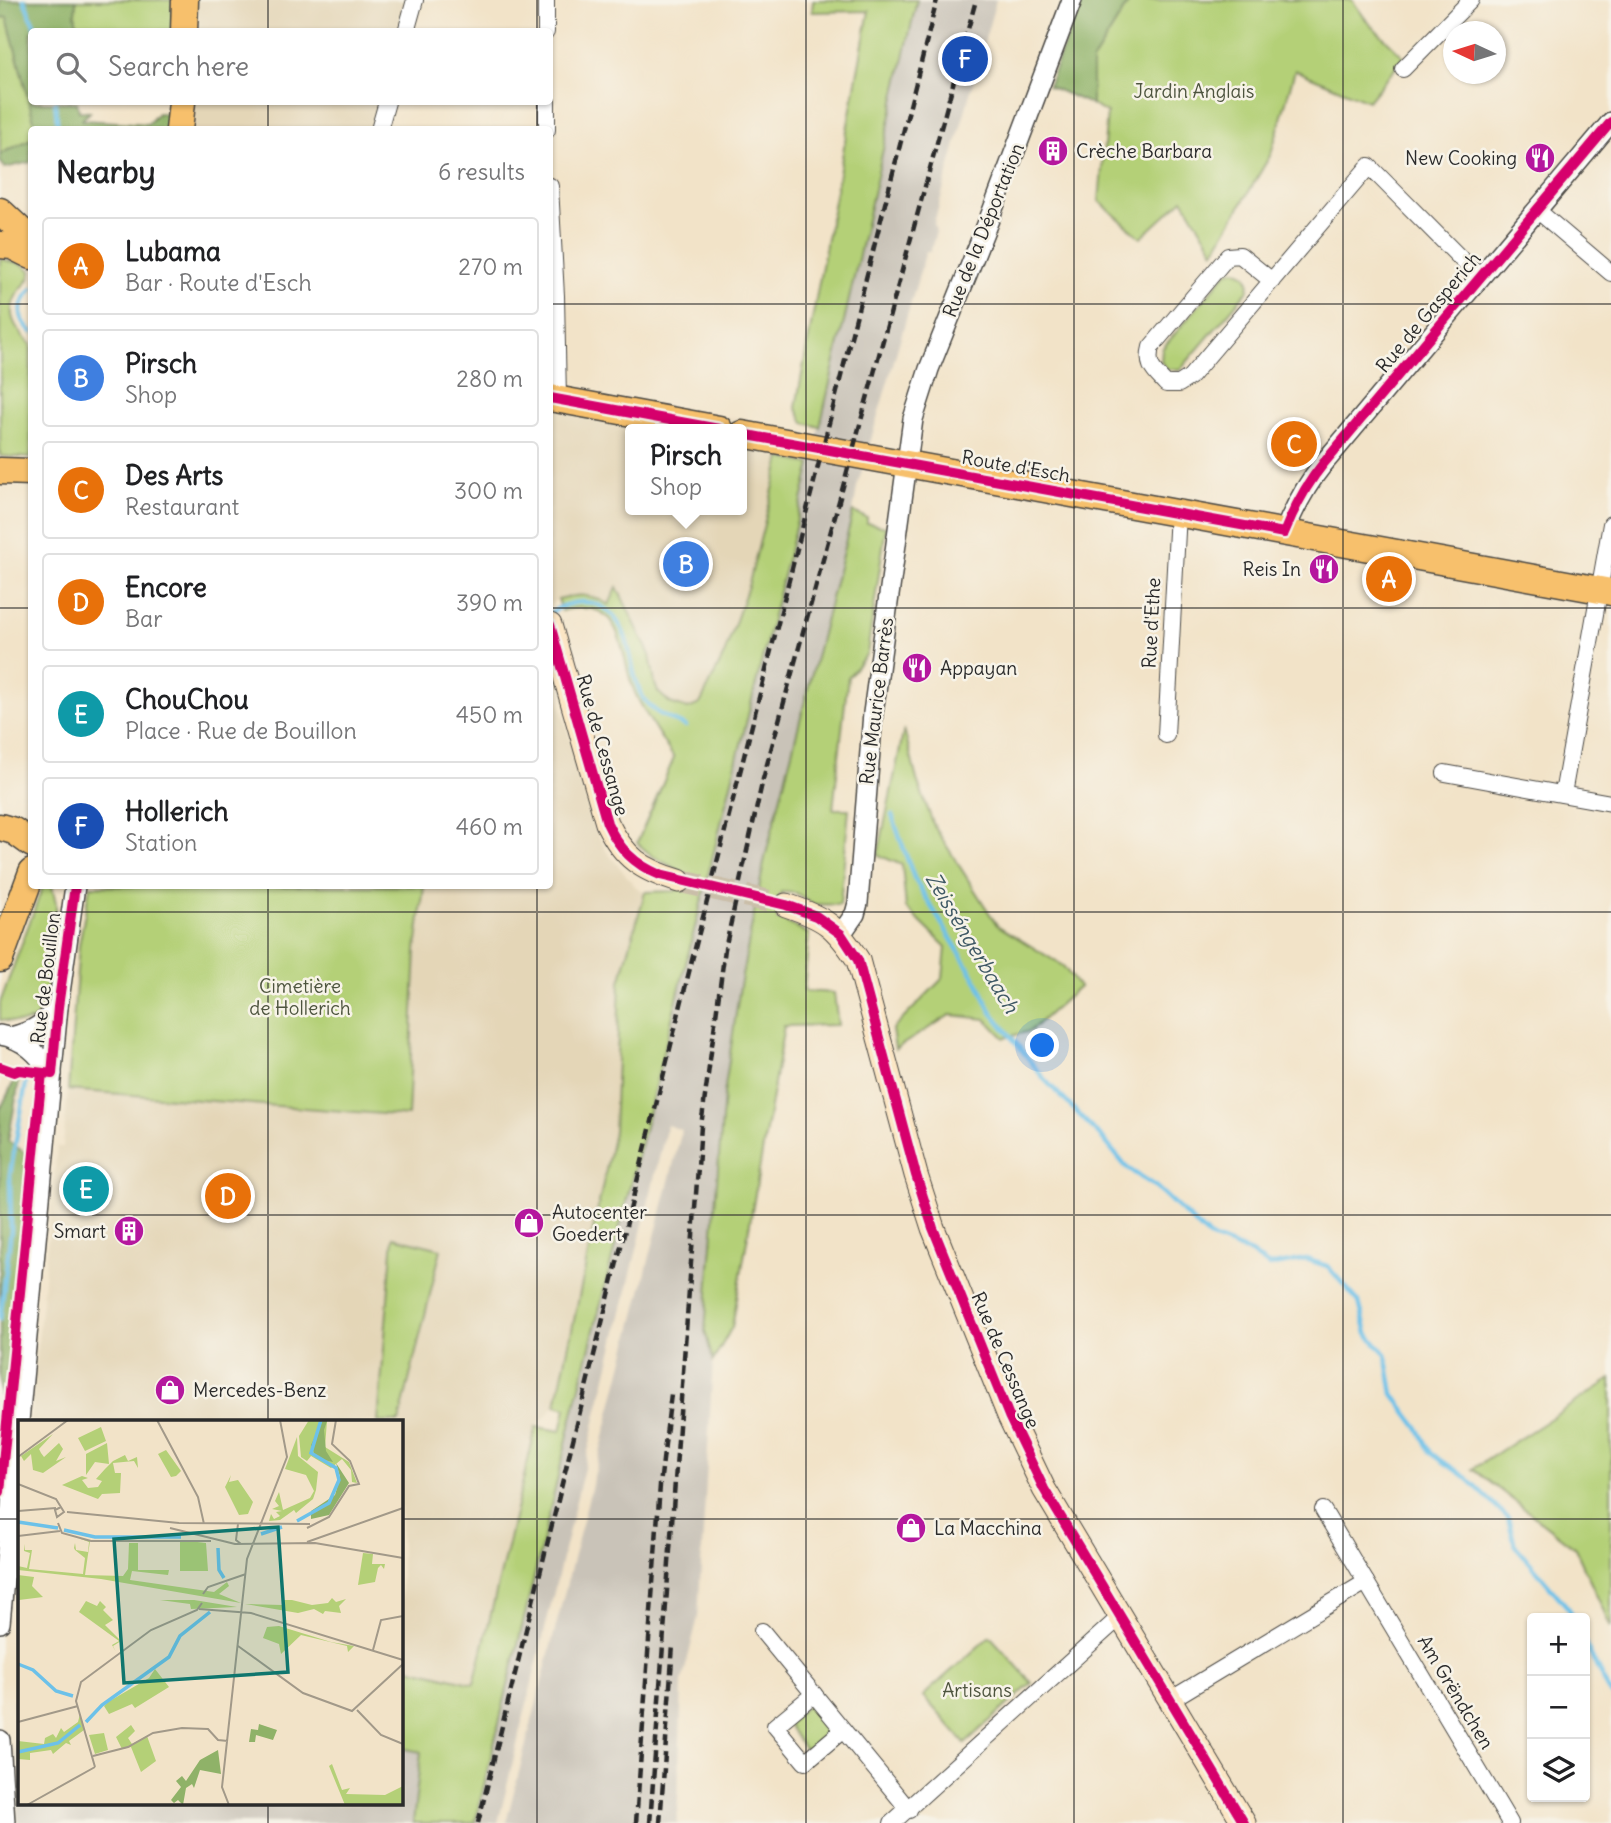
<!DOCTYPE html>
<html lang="en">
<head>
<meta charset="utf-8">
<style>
  :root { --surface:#fff; --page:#f6f6f6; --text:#202124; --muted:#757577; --line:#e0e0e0; --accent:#b5179e }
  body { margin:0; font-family:Delius,sans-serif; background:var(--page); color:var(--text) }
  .controls { position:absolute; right:21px; bottom:21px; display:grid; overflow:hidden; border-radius:7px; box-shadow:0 2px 5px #0004 }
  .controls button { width:63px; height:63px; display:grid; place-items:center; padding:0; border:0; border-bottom:2px solid var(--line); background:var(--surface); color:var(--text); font:35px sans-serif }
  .compass { position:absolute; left:1443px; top:21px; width:63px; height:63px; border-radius:50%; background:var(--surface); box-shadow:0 2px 5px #0004; rotate:274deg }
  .you { position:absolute; left:1043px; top:1046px; width:24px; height:24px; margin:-18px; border:5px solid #fff; border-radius:50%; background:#1a73e8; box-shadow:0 0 0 10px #1a73e833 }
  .badge { display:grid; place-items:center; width:46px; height:46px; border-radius:50%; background:var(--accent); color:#fff; font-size:23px; font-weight:700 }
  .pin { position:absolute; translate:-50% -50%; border:4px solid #fff; box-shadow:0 2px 7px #0006 }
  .popup { position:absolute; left:625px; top:424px; width:122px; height:91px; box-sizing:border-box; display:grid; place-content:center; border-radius:7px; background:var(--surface); filter:drop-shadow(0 2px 5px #0005); font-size:23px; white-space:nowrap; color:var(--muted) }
  .popup b { font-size:26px; color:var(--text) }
  .popup::after { content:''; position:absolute; left:50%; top:100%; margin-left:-14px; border:14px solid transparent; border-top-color:var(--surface) }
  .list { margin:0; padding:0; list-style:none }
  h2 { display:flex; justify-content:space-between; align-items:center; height:91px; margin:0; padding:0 28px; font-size:30px }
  h2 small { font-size:23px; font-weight:400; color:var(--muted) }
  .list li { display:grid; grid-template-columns:46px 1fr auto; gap:21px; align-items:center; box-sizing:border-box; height:98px; margin:0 14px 14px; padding:0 14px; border:2px solid var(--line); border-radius:7px }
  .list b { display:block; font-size:26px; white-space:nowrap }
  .list p { margin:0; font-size:23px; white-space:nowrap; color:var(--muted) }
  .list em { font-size:23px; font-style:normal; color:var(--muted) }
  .icon { flex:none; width:38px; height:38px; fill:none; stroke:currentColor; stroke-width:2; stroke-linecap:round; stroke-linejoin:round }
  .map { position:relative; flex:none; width:1611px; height:1823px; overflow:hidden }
  .search { position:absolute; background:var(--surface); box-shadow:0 2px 5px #0004; left:28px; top:28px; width:525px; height:77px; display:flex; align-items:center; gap:18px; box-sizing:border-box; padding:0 24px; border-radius:7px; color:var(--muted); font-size:26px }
  .panel { position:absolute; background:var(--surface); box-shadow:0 2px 5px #0004; left:28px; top:126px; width:525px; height:763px; border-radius:7px }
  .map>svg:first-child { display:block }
</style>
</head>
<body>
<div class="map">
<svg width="1611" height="1823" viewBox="0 0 1611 1823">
  <rect width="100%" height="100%" fill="#f7f3e8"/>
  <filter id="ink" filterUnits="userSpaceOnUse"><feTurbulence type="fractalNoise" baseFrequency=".0143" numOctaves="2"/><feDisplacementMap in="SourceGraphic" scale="14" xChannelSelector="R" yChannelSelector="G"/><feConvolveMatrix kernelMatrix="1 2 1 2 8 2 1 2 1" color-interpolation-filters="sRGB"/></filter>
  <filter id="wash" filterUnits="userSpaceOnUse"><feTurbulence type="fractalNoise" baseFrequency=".00686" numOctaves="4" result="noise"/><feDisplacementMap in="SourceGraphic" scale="28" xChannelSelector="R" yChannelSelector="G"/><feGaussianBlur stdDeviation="1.57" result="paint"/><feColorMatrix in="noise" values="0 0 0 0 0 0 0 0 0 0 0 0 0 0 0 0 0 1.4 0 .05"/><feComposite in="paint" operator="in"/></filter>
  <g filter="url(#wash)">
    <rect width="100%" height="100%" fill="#f2e3c8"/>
    <g fill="#e4d6b7">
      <path d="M185 0H415L406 31 184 32Z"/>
      <path d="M182 102H387L379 129 179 130Z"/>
      <path d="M550 398 719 429H630V510H742V434L815 447 811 464 781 459 749 583 724 655 701 704 688 709 670 703 658 692 655 684 650 655 616 588 609 605 590 595H581L558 599 550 605Z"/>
      <path d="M550 667 594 827 606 851 636 887 645 892 620 982 614 1132 556 1405 536 1427 474 1685 401 1666V1422H399L440 1249 393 1238 378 1422H30L57 1147H63L68 1090 408 1116 416 950 424 886H550Z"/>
    </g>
    <g fill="#c9c3b8">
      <path d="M917 0H996L934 223 936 232 930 252 926 251 857 487 853 512 867 518 796 893H781L777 918 790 923 732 1327 713 1361 698 1617 682 1682 677 1823H506L682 1130 667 1125 498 1823H475L574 1410 822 417Z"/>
      <path d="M19 1698V1804H401V1748L421 1751 413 1823H18L13 1701Z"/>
    </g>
    <g fill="#b4d077" stroke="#707e51" stroke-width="2">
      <path d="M76 0H172V31H78L75 14Z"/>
      <path d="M813 0H917L820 427 804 423 796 407 869 11 812 12Z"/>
      <path d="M1130 0H1352L1367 21 1404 57 1368 101 1295 70 1271 154 1214 251 1183 199 1141 238 1099 201 1107 113 1092 105V62Z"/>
      <path d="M7 17 36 129 32 130 31 139 0 154V18Z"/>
      <path d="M0 259 22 264 31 271C31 279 25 284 20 290 3 313 15 328 31 345V458L0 456Z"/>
      <path d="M1236 270 1246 275 1249 282 1248 290 1181 369H1167L1161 362 1162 349 1227 272Z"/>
      <path d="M781 458 811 464 574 1410 475 1823H413L421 1752 401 1748V1666L474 1684 536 1427 561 1431 566 1408 556 1405 614 1132 620 982 645 892 676 891 682 872 652 856 637 843 674 758C660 737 646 716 635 693 618 654 627 594 562 611L558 599C578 594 591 593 609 605L617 587 650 655 655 684 658 692 670 703 688 709 700 704 724 655 749 583Z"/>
      <path d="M853 512 867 518V523L886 527 867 654 848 677 833 809H849L840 905 812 904 796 893 781 892 777 918 809 934 804 991 834 993 838 1025 784 1026 732 1327 713 1361 705 1331 724 1094 740 986 765 858Z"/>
      <path d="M904 729 917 780 934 826 997 925 1063 966 1079 987 1030 1031 1004 1038 986 1019 950 1015 895 1049 892 1030 943 978 946 947 906 908 902 865 878 855Z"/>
      <path d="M43 886H52L56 903V923L45 1004 34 1020 21 1023 0 1020V1003Z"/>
      <path d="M90 886H424L416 950 408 1116 68 1090 79 945Z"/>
      <path d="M393 1237 441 1249 399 1422H378Z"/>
      <path d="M1611 1379V1627L1575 1548 1473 1469Z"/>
      <path d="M990 1636 1032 1683 965 1743 923 1696Z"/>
      <path d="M808 1705H815L832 1726V1730L809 1751 804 1749 789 1726 790 1721Z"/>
    </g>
    <g fill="#8fb268" stroke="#5d6e4a" stroke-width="2">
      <path d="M0 0H76L75 14 78 31 32 32V102H77L79 111 90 112 82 120 148 124 158 113 169 114 168 129H36L7 17 0 18Z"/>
      <path d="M1082 0H1130L1092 62V105L1048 86Z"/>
      <path d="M31 139V162L5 168 0 161V154Z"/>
      <path d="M17 1075 20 1077 8 1141 31 1157 0 1449V1110Z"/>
    </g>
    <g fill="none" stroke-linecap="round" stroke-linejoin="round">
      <g stroke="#6cc1e9" stroke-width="4.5">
        <path d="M24 0 37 32"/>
        <path d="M55 102 58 130"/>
        <path d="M32 289C18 305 16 317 32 332"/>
        <path d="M550 613C577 595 606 598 622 629 632 648 631 673 640 692 649 712 667 718 686 726"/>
        <path d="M892 815 914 878 978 983 991 1011 1045 1080 1103 1139 1127 1168 1156 1187 1209 1237 1251 1253 1269 1266 1306 1259 1327 1266 1359 1302 1367 1333 1386 1354 1393 1394 1418 1428 1431 1453 1468 1479 1508 1518 1515 1545 1569 1609 1573 1618"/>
        <path d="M0 1319 11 1230 10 1174 27 1078"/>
        <path d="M1585 1643 1611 1695"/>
      </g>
    </g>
  </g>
  <g filter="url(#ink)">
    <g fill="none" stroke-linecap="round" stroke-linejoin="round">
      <path stroke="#cabea9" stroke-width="23" stroke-dasharray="23 11" stroke-linecap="butt" d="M679 881 786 905"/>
      <g stroke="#494743" stroke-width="18">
        <g id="minor">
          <path d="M546 0V32"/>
          <path d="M406 32 415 0"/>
          <path d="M1403 69 1471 0"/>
          <path d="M547 102V130"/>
          <path d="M379 130 387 102"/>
          <path d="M550 186 556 296 558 400"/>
          <path d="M1537 210 1611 273"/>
          <path d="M1272 281 1240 255 1228 256 1151 347C1146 366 1154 371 1166 384H1179L1190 377 1369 166 1480 278"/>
          <path d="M1166 735 1178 513"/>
          <path d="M1445 773 1611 803"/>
          <path d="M1563 794 1611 524"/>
          <path d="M1323 1510 1366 1582"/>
          <path d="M762 1631 909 1810"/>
          <path d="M814 1694 775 1726 805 1762 843 1730"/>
          <path d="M1170 1700 1366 1582 1510 1823"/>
          <path d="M892 1823 1120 1617"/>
        </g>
      </g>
      <g stroke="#494743" stroke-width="22">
        <g id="tertiary">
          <path d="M1284 533C1294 508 1306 485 1323 464L1611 122"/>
          <path d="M841 934 855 914 858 903 873 713 913 419 929 369 990 217 1072 0"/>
          <path d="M0 1035C24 1039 39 1054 52 1074"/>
          <path d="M11 1037C35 1031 42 1025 58 1007"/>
          <path d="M0 1623 58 1007 75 886"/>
          <path d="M0 1740 5 1823"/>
        </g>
      </g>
      <g stroke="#494743" stroke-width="25">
        <g id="secondary">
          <path d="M550 625 607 823C624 858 642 870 679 881"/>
          <path d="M786 905C825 918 835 925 858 960L916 1175 933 1228 1009 1416 1044 1489 1244 1823"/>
        </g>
      </g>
      <g stroke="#494743" stroke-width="29">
        <g id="primary">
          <path d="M184 32 185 0"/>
          <path d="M179 130 182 102"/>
          <path d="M0 211 32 241"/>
          <path d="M0 245 12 246 32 256"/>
          <path d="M550 398 719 429"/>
          <path d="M742 434 1611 592"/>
          <path d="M0 471 32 472"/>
          <path d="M0 827 14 831 32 844"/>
          <path d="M0 959 32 872"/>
        </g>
      </g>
      <use href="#minor" stroke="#fff" stroke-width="16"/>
      <use href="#tertiary" stroke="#fff" stroke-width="19"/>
      <use href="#secondary" stroke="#fce6c4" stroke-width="23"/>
      <use href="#primary" stroke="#f7c06c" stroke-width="26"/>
      <g stroke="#2b2b2b" stroke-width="4.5" stroke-dasharray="10 5" stroke-linecap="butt">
        <path d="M478 1823 690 968 937 0"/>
        <path d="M636 1823 660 1485 671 1394"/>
        <path d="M650 1823 701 1126 725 949 763 779 976 0"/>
        <path d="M660 1823 673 1645"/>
      </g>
      <g stroke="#f7f3e8" stroke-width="15">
        <g id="cycleway">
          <path d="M550 398 719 429"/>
          <path d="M742 434 1284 533C1294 508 1306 485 1323 464L1611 122"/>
          <path d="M550 625 607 823C619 849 634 864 660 875L786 905 816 916 841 934 858 960 916 1175 933 1228 1009 1416 1044 1489 1244 1823"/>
          <path d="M0 1067 14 1072 19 1070 52 1074 58 1007 75 886"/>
          <path d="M0 1492 42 1073"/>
        </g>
      </g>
      <use href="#cycleway" stroke="#d6006c" stroke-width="10"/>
    </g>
  </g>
  <path fill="none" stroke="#2b2b2b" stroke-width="2" stroke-opacity="0.55" d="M268 0V32M537 0V32M806 0V1823M1074 0V1823M1343 0V1823M268 102V130M537 102V130M0 304H32M550 304H1611M0 608H32M550 608H1611M268 886V1422M537 886V1823M0 912H1611M0 1215H1611M0 1519H19M401 1519H1611M268 1804V1823"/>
  <defs>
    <g id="building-disc" transform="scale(1.575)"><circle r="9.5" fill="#b5179e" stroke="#f7f3e8"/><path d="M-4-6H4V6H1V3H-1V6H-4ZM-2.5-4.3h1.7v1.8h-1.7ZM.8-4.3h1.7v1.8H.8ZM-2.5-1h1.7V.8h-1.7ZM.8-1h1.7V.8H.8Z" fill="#fff"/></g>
    <g id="restaurant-disc" transform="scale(1.575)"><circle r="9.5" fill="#b5179e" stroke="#f7f3e8"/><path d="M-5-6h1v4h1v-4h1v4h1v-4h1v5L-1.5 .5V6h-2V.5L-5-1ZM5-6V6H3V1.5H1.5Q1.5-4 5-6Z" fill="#fff"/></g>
    <g id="shop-disc" transform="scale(1.575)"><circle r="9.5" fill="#b5179e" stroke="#f7f3e8"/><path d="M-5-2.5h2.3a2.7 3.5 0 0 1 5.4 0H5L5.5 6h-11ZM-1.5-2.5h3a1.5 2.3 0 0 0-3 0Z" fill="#fff"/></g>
  </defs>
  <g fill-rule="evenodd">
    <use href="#building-disc" x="1053" y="151"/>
    <use href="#restaurant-disc" x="1540" y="158"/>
    <use href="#restaurant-disc" x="1324" y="569"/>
    <use href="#restaurant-disc" x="917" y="668"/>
    <use href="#shop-disc" x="529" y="1223"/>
    <use href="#building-disc" x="129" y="1231"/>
    <use href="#shop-disc" x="170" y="1390"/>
    <use href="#shop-disc" x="911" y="1528"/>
  </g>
  <g text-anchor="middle" stroke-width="5" stroke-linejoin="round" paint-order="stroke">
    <g font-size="19" fill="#4d543e" stroke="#f7f3e8">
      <text x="1194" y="98">Jardin Anglais</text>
      <text x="300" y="993">Cimetière<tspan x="300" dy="22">de Hollerich</tspan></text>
      <text x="977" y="1697">Artisans</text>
    </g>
    <g font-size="19" fill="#2b2b2b" stroke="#f7f3e8" text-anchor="start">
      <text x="1076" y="158">Crèche Barbara</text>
      <text x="1517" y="165" text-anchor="end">New Cooking</text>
      <text x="1301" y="576" text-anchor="end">Reis In</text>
      <text x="940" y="675">Appayan</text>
      <text x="552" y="1219">Autocenter<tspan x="552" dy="22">Goedert</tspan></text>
      <text x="106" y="1238" text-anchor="end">Smart</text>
      <text x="193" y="1397">Mercedes-Benz</text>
      <text x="934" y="1535">La Macchina</text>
    </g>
    <g font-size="19" fill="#2b2b2b" stroke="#f7f3e8">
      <text transform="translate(983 230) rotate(-68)" y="7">Rue de la Déportation</text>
      <text transform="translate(1428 312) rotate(-50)" y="7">Rue de Gasperich</text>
      <text transform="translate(1016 466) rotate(10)" y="7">Route d'Esch</text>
      <text transform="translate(1151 623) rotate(-87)" y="7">Rue d'Ethe</text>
      <text transform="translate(876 701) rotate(-83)" y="7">Rue Maurice Barrès</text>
      <text transform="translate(603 745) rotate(74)" y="7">Rue de Cessange</text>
      <text transform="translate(45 978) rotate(-83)" y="7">Rue de Bouillon</text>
      <text transform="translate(1006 1360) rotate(67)" y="7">Rue de Cessange</text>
      <text transform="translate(1456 1692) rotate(59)" y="7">Am Grëndchen</text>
    </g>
    <g font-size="21" font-style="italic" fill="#3e5864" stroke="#f7f3e8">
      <text transform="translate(972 943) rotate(59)" y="7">Zeisséngerbaach</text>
    </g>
  </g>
  <g transform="translate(18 1420)">
    <rect width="385" height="385" fill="#f2e3c8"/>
    <path d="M291 0H317L309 1 307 27 331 42 339 63 334 62 333 50 324 39 313 48 293 36 289 41 283 37 281 16ZM83 7 88 21 67 31 60 18ZM35 14 21 29 23 33 26 37 41 23 45 29 38 41 48 37 25 53 15 50 13 34 6 41 3 36ZM279 17 280 36 300 52 298 70 295 79 278 93 276 90 262 100 251 101 253 94 256 99 262 96 258 92 264 91 254 89 261 86 257 81 261 72 265 90 292 78 296 71 288 55 267 49ZM89 23 91 44 77 42 68 55V34ZM148 30 163 51 158 56 153 57 140 34ZM107 35 110 41 119 37 120 48 116 41 95 43 97 53H103L102 73 84 74 80 79 44 65 64 56 70 58 64 60 70 68 80 67 84 61 78 59 87 49 95 41ZM213 55 211 62 220 60 235 82 230 94 221 95 207 67ZM60 118 72 121 67 155 105 156 110 149 111 123H120V150H151L150 155 114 151 112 160 196 172 209 162 211 166 201 174 223 183 83 159 0 150V146L9 148 12 133 6 131 7 124V130H14L11 149 65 154 67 138 57 130 56 128 57 123 58 130 70 132 71 122ZM162 120 188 123 190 151H162ZM345 133 355 134 354 144H367L366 149 363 145 360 148 357 162 340 165ZM0 155 16 157 14 166 25 177 1 180ZM314 178 318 182 328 179 321 186 323 193 307 191 305 194 296 189 280 193 227 184 264 185V180H274L294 185 310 183ZM142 180H176L219 187 173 189 172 184ZM68 181 79 186 82 181 88 187 85 190 95 200 87 205 103 221 95 226 98 232 94 225 101 221 61 192ZM261 206 313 222 336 226 330 232 329 226 283 215 263 234 261 224 245 218 249 207ZM137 249 151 267 117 288 114 284 91 294 86 286 90 282 131 258ZM62 294 66 310 51 321 53 325 48 323 35 334 33 330 12 333V340L0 339V321L26 324 27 318 35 314 38 318 43 308 46 312 60 302ZM113 305 117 311 110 318 114 324 129 316 138 341 123 352 113 327 104 329 98 317ZM86 313 90 330 77 334 71 315ZM314 344 324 370 332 368 328 374 367 375 385 366V385H327L311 346Z" fill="#b4d077"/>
    <path d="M305 0H317L309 1 306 10 308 31 315 42 298 38 293 25ZM318 43 331 63 311 95 293 99V91L317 75 322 57ZM241 304 259 310 255 320 238 315 237 322H231L233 309 240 310ZM200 330 203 354 182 350 176 368 174 364 168 368 165 385 160 380 156 383 153 380 163 367 158 361 164 356 168 361 182 340Z" fill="#8fb268"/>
    <path fill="none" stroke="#6cc1e9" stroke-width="3.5" d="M279 101 311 83 321 60 318 48 293 33 303 0M0 102 40 108M46 110 77 117H163M243 114 264 107M200 128 201 150 206 158M0 244 15 250 38 271 55 276M68 302 84 285 151 237 162 216 192 192M0 332 40 323 62 305"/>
    <path fill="none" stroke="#a29989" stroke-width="2" d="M139 0 180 77 186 104M0 37 50 0M0 64 38 79 46 92 39 97 37 90 43 87M0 91 38 88M49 92 161 103M40 103 44 113 73 121H193M161 103 292 104M220 104 218 120 223 124M152 108 217 124 297 123 385 138M289 108 311 97 331 66 341 64 332 41 314 24 318 0M0 116 42 111M289 122 385 88M185 174 190 167 228 154M181 189 233 193 385 240M220 226 285 273 334 291 385 244M355 230 363 200 385 196M339 290 363 315 385 324M0 302 60 286M75 336 110 327 135 313 164 308 190 309 200 320 210 321M77 347 58 281 63 262 133 210 179 190 184 183M9 385 77 347M211 385 204 367 229 139 269 37 262 0"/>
    <path fill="#0f766e" fill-opacity="0.15" stroke="#0f766e" stroke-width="3.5" d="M260 107 270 252 106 263 96 119Z"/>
    <rect width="385" height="385" fill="none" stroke="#2b2b2b" stroke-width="3.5"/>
  </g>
</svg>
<div class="controls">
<button>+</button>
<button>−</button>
<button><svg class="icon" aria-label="layers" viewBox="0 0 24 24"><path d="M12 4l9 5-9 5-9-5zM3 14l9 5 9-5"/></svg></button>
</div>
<svg class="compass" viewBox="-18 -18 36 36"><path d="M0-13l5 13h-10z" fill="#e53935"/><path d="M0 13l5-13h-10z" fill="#757577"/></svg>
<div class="you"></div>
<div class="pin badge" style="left:1389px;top:579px;background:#e8710a">A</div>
<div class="pin badge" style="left:686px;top:564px;background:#3f7fe0">B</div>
<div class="popup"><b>Pirsch</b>Shop</div>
<div class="pin badge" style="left:1294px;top:444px;background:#e8710a">C</div>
<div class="pin badge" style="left:228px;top:1196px;background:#e8710a">D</div>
<div class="pin badge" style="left:86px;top:1189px;background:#0f9aa8">E</div>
<div class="pin badge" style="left:965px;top:59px;background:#1a4fb4">F</div>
<div class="search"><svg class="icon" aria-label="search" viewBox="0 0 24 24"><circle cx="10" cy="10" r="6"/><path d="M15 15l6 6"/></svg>Search here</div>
<section class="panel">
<h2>Nearby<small>6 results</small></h2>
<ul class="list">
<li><span class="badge" style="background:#e8710a">A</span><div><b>Lubama</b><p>Bar · Route d'Esch</p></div><em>270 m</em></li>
<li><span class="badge" style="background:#3f7fe0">B</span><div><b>Pirsch</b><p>Shop</p></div><em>280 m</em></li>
<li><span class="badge" style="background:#e8710a">C</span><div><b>Des Arts</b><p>Restaurant</p></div><em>300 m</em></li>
<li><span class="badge" style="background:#e8710a">D</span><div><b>Encore</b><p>Bar</p></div><em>390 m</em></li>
<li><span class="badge" style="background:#0f9aa8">E</span><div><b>ChouChou</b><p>Place · Rue de Bouillon</p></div><em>450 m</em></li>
<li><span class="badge" style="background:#1a4fb4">F</span><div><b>Hollerich</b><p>Station</p></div><em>460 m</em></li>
</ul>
</section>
</div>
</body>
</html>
